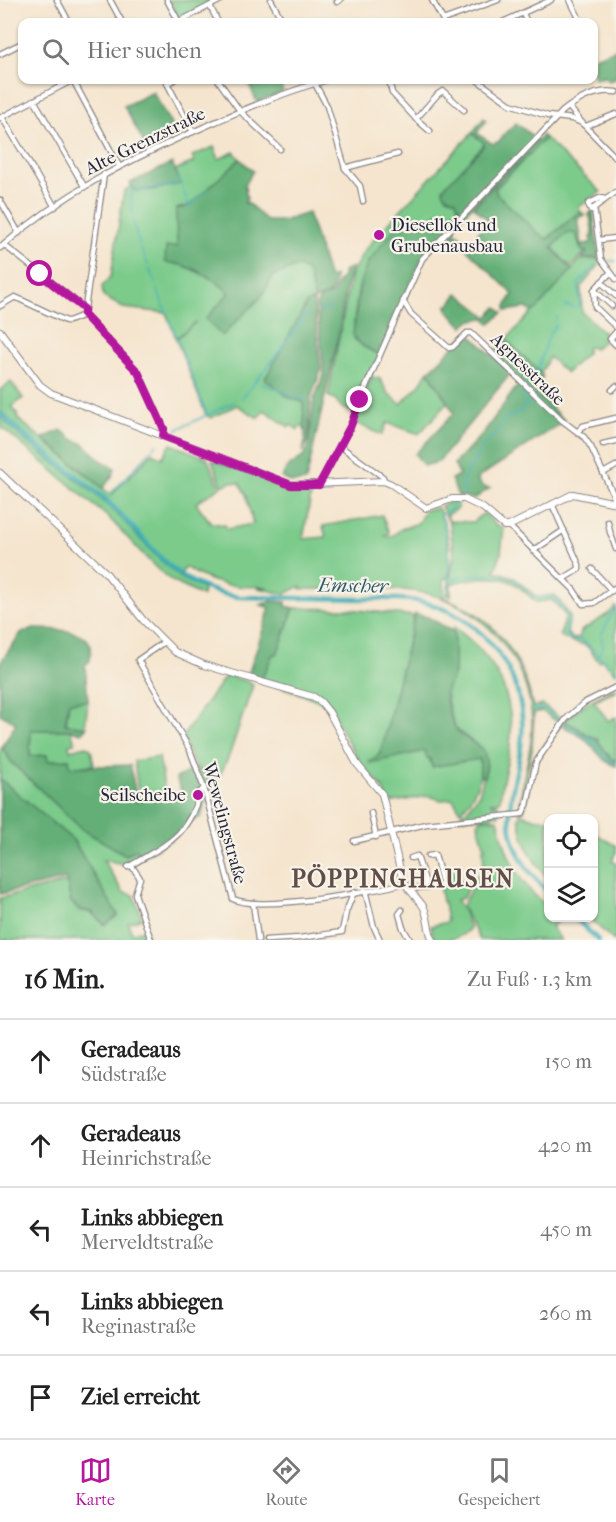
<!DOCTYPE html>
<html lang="de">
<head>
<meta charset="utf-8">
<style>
  :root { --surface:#fff; --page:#f6f6f6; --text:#222; --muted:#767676; --line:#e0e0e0; --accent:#b5179e }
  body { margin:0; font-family:"IM FELL French Canon",serif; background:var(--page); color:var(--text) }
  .controls { position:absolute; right:18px; bottom:18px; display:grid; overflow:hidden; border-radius:12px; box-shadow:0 2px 4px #0004 }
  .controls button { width:54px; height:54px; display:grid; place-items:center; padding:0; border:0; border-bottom:2px solid var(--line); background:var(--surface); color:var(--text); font:30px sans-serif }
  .stop { position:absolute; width:18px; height:18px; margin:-14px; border:4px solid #b5179e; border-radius:50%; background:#fff }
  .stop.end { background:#b5179e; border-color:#fff; box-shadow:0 2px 6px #0008 }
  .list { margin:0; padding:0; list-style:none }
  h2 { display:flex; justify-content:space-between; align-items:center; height:78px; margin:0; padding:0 24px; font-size:26px }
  h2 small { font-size:20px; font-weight:400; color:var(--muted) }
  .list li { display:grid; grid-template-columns:39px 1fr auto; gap:18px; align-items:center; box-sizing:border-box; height:84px; padding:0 24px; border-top:2px solid var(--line) }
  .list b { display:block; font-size:22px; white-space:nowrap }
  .list p { margin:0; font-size:20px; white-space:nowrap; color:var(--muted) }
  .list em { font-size:20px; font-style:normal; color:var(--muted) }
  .icon { flex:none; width:33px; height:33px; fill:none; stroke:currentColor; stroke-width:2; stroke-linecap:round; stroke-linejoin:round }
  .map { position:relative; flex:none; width:616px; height:940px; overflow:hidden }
  .search { position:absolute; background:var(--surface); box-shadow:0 2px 4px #0004; left:18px; right:18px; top:18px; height:66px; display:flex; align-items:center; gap:15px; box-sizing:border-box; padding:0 21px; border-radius:12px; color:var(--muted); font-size:22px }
  .sheet { height:498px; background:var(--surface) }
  nav { display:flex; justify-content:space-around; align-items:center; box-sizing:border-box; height:84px; border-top:2px solid var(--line); background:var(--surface); font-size:16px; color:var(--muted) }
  nav a { display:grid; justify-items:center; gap:3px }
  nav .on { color:var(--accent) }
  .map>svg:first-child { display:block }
</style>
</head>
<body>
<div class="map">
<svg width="616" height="940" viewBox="0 0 616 940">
  <rect width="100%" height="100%" fill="#f7f3e8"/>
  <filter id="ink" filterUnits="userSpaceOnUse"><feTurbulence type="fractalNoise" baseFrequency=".0167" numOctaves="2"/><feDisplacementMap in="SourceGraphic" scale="12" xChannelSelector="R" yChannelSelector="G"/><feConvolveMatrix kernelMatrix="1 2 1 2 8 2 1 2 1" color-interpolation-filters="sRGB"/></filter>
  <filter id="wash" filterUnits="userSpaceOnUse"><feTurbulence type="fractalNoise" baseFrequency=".008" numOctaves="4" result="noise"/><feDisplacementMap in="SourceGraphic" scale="24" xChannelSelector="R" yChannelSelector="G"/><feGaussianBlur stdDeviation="1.35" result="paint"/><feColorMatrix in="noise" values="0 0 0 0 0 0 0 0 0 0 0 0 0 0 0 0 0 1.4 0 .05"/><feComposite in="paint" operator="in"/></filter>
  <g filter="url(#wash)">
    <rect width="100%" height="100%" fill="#f5e5ce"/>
    <g fill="#7bcb8b" stroke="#4e7663" stroke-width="1.5" fill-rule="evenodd">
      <path d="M169 0H217L181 21Z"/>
      <path d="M472 133 485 143 454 178 447 197 456 200 459 209 453 214H436L427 225 412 216 407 225 401 221 368 262 358 291 354 321V339L364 347 380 355 354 413 342 408 335 399 328 396 351 275 364 251 374 239H377L383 233V229Z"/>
      <path d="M545 138 601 192 579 207 580 212 547 239 538 233 497 195 495 189Z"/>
      <path d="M214 147 219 159 234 152 240 159 189 206 176 209 177 248 180 264 217 281 230 293 206 319 261 297 273 276 297 266 308 272 315 300 307 303 265 379 290 398 303 402 305 428 300 426 298 430 291 425 289 427 264 410 258 418 237 405 211 418 206 415 176 339 196 322 176 338 166 313 123 308 103 296 102 286 111 276 124 191 132 186 135 191H138L181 184 175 170 194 162 192 156Z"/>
      <path d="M567 232H571L577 235 580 248 585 252 570 267 552 247Z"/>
      <path d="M599 259 601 263 581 287 582 312 603 332 606 339 594 349 589 346 587 347V353L566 373 549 357 541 373 506 340 580 260Z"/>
      <path d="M428 371 448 402 419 434 387 423 382 435 354 422 372 377 380 379 388 393 401 404 420 384Z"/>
      <path d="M11 382 23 398 12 407 17 413 18 419 111 495 152 453 162 458 171 444 207 458 220 487 196 503 211 523 225 525 227 529 253 524 246 494 239 483 231 482 222 486 212 460 300 492 312 490 303 539 326 537 323 526 382 515 389 533 385 536 391 537 401 529 418 523 425 510 438 508C449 529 451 552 449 576L444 579V598C450 599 458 604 465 607 503 628 525 666 533 707L543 705 563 720 581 704 564 721 534 763 524 811 520 814 519 810C521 779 533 751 532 720 529 659 480 602 420 592 381 586 340 590 301 589V586L285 594 258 588 268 587C234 587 214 586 185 567L179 577 203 589 202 596 172 581 153 565 110 519 0 426V416C32 451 76 475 110 507 134 530 153 557 179 576L176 570 159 555 119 511 17 427 0 410V390ZM542 711 560 724 533 761 526 805 522 812V799L532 749 534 713Z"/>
      <path d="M454 501H458V508L447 515 449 521 473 522 484 513 496 525 504 528 501 553 495 571 513 577 537 597 555 595 570 616 567 633 573 639 580 637 581 631 608 614 616 607V673L602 660 599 662 587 646C577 642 568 643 560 635L566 616 552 600 536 602C529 596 522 588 514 583 497 574 469 578 451 584V596L447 595 454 554 450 524 441 506Z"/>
      <path d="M294 608 348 609 414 616 383 745 379 755 370 761 426 750 432 767 480 758C483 781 474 795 461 812L453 799 441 800 429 796 389 803 382 787 360 763 326 703 261 680 273 654H277Z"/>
      <path d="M454 627C495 657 516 694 510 746 508 764 501 782 500 801L491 802 492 805 496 803 498 804 499 815 492 814V817L458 818 468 809 479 794 487 766 482 749 456 729 449 709 446 692 454 673Z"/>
      <path d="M226 675 246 681 253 685 229 756 212 792 210 793 216 776C188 768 194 761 182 737Z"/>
      <path d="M616 688V691L594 701 608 721 616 717V761L611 759 596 738C584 736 577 723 564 722L586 703Z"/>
      <path d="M88 701 85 727 66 724 69 702Z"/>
      <path d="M30 730H71L75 743 69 744 70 750 86 746 91 749 94 765 70 767 68 759 48 761 47 755 30 756Z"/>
      <path d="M4 741 3 745 12 763 83 830 126 855 137 849 140 858 125 864 103 860 123 892 134 895 142 918 128 923 132 933 146 930 148 940H0V898L67 882 71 902 80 910 91 913 105 925 118 915 73 840 0 779V752Z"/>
      <path d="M159 757 165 793 139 797 134 761Z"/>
      <path d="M524 815 538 819H548V878C532 861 522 842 519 817Z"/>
      <path d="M483 819H498C505 855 519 885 548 907V918H559L560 920 551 927 561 940H480L462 906 471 889 468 885C484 871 485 870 483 849L485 848 478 824 480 820Z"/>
      <path d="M594 833 616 846V853L612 861 616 863V940H613L589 918H594Z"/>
      <path d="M453 869 459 881 462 880 467 889 463 898 456 900 463 910 470 928C461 939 449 940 436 940L433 936 431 926 447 922 444 902H442L440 888 447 886 443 872Z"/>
    </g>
    <g fill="#64af77" stroke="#436859" stroke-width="1.5">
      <path d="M616 49V79L608 81 605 77 594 79V57Z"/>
      <path d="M247 80H279L283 92 257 102Z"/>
      <path d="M153 92 176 134 146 147 124 106Z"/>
      <path d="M484 118 486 121 477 133 493 144 500 141 503 135 516 123 536 139 422 259 380 355C370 350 358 345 353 335L360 283 368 262 401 221 407 225 411 216 427 225 436 213 453 214 459 209 456 200C450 197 443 197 443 188L483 146 484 143 472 133Z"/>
      <path d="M542 135 545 138 495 189 497 194 538 233 547 239 580 211 585 215 578 218 582 244 591 243V237L593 236 590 216 588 215 593 210 599 258H582L587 252 582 251 577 235C566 228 560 241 552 248L572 270 538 308 532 312 526 308 506 311V306L513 294 449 232 452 229 470 243 488 220 474 207Z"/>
      <path d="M240 159 253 171 245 185 247 199 244 202 246 204 247 202 267 221H283L308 213 329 278 335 276C334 293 331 294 315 300L308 272 297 266 273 276 261 297 222 336 206 319 229 293C211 275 190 265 165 262L166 247H177L176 209 189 206Z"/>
      <path d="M172 163 181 184 151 190 135 191 130 183Z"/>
      <path d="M352 267 346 287 339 333 306 481 293 483 282 478 286 468 303 457 308 448 314 399 324 375 317 304 319 300 333 293 339 280 343 277V272Z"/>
      <path d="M458 293 488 317 497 307 503 313 490 323 484 318 469 321 463 327 447 309V305L449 306Z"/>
      <path d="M314 300 321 371 311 397 308 439 303 452 305 440 303 402 290 398 265 379 307 303Z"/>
      <path d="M466 334 471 335 511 373 438 462 424 466 415 454 454 413 428 371C442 361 452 346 466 334Z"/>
      <path d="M506 340 541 373 543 377 532 389 565 421 479 477 478 481 483 487 490 488 474 499 458 496 451 479 459 475 454 464 484 432 520 382 493 352Z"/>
      <path d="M61 430 74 440 84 444 99 459 115 468 112 477 103 488 43 438Z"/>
      <path d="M271 601 286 602V606L294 608 277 654H273L261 680 248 675 270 608 261 605Z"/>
      <path d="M415 614 428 617 454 632C454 645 455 658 454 670 453 678 448 685 446 693 445 703 450 716 454 725 464 747 495 739 484 777H480V759L432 767 430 758H427L425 751 370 763 369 761 379 755 383 745Z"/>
      <path d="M34 629C48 629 85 628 91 646 92 650 90 657 90 661L85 665 88 701 69 702 65 724 87 727 81 733 72 730H31L30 756 47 755 48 761 69 759 70 767 130 765 137 801 182 794 176 778 195 768 201 772 216 776 201 817 187 823 169 841 140 858 137 849 126 855 83 830 12 763 3 749V745L16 723 0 714V663L21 633Z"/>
      <path d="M566 722C577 725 584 736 596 738L611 759 616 761V766L605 761 584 738 563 726Z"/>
      <path d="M0 779 73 840 118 915 105 925 92 912 80 910 71 902 66 879 0 894Z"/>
    </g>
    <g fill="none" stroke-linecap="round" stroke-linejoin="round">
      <g stroke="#3daeb8" stroke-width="1.5">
        <path d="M179 177 189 207 207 190"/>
        <path d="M132 202V191L179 184"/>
        <path d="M132 204 133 214"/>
        <path d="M133 218 136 236"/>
        <path d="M137 237 140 245"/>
        <path d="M141 249 148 265"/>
        <path d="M605 261H616"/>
        <path d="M150 270 151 274"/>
        <path d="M152 275 155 283"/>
        <path d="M157 289 166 312"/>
        <path d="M566 307V305L575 308"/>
        <path d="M578 307 580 304 578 284 595 266"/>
        <path d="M319 310 332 308"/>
        <path d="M167 313V314"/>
        <path d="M169 320 176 336"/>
        <path d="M556 320 557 316"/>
        <path d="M177 339 207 415"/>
        <path d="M265 370 307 314"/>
        <path d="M261 384 274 388"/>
        <path d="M527 384 536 374 550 333 556 325"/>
        <path d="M277 389 289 394"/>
        <path d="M291 395 305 399"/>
        <path d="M242 398 263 372"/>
        <path d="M527 405 531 401 538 399"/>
        <path d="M176 430 234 402"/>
        <path d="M111 493 157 444"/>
        <path d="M463 494 464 491 462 481 482 447 499 431 504 419 522 411 526 406 522 390 524 386"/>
        <path d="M105 499 107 497"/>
        <path d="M449 582C446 574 450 570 449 563 446 548 448 528 440 515L450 510 455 503"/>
        <path d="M448 592C449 587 449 583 453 580 464 572 502 574 513 579 522 583 528 591 535 597L555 596 569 617 566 634 572 640H581L586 643 616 673"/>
        <path d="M599 654 603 647 601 635C607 626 609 616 616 608"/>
        <path d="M533 711 543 708 561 722"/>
        <path d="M565 725 591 739 609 761 616 763"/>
      </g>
      <g stroke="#3daeb8" stroke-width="4.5">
        <path d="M0 413C32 446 72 470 106 500 155 545 167 585 239 597 279 598 319 598 358 599 381 599 404 597 426 603 485 618 527 676 522 736 520 769 506 798 511 831 516 857 530 874 548 892"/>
        <path d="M575 918 598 940"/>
      </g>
    </g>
  </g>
  <g filter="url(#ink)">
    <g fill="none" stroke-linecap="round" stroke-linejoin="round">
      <g stroke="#8c8484" stroke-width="7">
        <g id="minor">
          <path d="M57 0 69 22"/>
          <path d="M110 0 122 22"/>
          <path d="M167 0 179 22"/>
          <path d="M271 0 283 22"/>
          <path d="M432 0 443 20"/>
          <path d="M570 0 581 22"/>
          <path d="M337 2 340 0"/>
          <path d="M210 6 218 22"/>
          <path d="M523 14 527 22"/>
          <path d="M443 20 498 0"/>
          <path d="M178 22 221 0"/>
          <path d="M503 22 551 0"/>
          <path d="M0 54 22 43"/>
          <path d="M174 80 167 83 193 132"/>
          <path d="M218 80 240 111 280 149"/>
          <path d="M313 80 327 106 345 168 360 186 363 201"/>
          <path d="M389 80 392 93 416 119 438 94 443 91 464 110"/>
          <path d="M477 80 510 104 548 116 572 119 582 123 616 158"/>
          <path d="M34 100 84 186"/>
          <path d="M569 107 582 123"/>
          <path d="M2 117 55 207"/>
          <path d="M0 118 73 80 119 166"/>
          <path d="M416 119 430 131"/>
          <path d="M586 126 616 114"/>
          <path d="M345 168 398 154"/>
          <path d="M104 174 84 315 138 372 164 429 163 436"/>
          <path d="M605 199 600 198 588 204 591 210 616 192"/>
          <path d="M0 200 19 233"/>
          <path d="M594 208 601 259 616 279"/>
          <path d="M599 240 616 238"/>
          <path d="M4 245 84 308"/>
          <path d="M0 248C63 193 128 160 204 127 244 109 285 92 327 80"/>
          <path d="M610 273 594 290 595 307 616 327"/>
          <path d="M601 282 616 296"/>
          <path d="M594 290 612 306"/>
          <path d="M403 301 411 314 449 348 453 347 467 333H471L563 421 584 437 591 447 613 494V502"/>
          <path d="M0 306 15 297 66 321H69L84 315"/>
          <path d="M616 332 610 339 616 345"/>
          <path d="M612 390 616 386"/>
          <path d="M578 431 583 426 616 418"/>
          <path d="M603 444 616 441"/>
          <path d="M340 446 383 477 384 481"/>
          <path d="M603 473 616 466"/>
          <path d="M319 485 351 425 360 400 422 259 563 111C577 100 597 89 616 92"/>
          <path d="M552 504 579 565V569L563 579"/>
          <path d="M608 522 610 532 616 549"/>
          <path d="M509 526 573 589 583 604 594 603 616 587"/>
          <path d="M533 551 564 530"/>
          <path d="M592 569 612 591"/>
          <path d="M164 642 138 660 190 750 204 788 233 899C260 912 373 892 404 883"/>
          <path d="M371 813 376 837"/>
          <path d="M354 841 426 824 522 814 527 805 536 762 566 719 584 703 616 687"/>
          <path d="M411 858 417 856 427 887"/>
          <path d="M131 865 140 878 135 894 151 940"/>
          <path d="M128 867C166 844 187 839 200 792L204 788"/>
          <path d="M408 889 443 885 435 855 428 856"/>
          <path d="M365 890 374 927 380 940"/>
          <path d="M253 903 258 940"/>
          <path d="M402 910 399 914 403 928 410 940"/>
          <path d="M266 940 300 938 342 932 346 912 354 892"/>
        </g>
      </g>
      <g stroke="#8c8484" stroke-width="8">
        <g id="major">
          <path d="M0 331 40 385 51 393 291 485 384 481 391 484 426 508 452 499H464L483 508 504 526H509L573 494 616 503"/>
          <path d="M0 473 106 573 143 620 175 652 204 665 314 697 321 702 329 712 357 764 382 794 402 878C407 889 416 896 423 906 429 916 427 930 433 940"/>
        </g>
      </g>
      <use href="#minor" stroke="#fff" stroke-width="4.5"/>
      <use href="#major" stroke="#fff" stroke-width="6"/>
    </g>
  </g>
  <g fill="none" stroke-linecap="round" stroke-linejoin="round" filter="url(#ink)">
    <path stroke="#b5179e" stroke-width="8" d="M40 274 84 309V315L138 372 164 429 163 436 291 485H319L351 425 360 400"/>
  </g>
  <g fill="#b5179e" stroke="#f7f3e8" stroke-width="2">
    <circle cx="379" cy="235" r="6"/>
    <circle cx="198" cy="795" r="6"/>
  </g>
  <g text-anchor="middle" stroke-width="4.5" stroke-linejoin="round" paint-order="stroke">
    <g font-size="18" fill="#22223b" stroke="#f7f3e8">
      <text transform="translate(145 141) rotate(-26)" y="6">Alte Grenzstraße</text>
      <text transform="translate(528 369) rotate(44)" y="6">Agnesstraße</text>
      <text transform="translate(225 823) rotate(75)" y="6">Wewelingstraße</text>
    </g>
    <g font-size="18" fill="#22223b" stroke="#f7f3e8" text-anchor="start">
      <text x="391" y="231">Diesellok und<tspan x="391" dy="21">Grubenausbau</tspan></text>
      <text x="186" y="801" text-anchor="end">Seilscheibe</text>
    </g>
    <g font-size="20" font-style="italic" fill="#2d5a6d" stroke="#f7f3e8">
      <text transform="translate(353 585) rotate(1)" y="7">Emscher</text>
    </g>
    <g font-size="24" font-weight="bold" letter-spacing="1.5" fill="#614e49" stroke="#f7f3e8">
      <text x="403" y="887">PÖPPINGHAUSEN</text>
    </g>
  </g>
</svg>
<div class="controls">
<button><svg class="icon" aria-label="locate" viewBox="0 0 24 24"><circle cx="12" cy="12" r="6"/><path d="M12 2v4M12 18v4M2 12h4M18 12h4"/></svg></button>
<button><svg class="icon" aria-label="layers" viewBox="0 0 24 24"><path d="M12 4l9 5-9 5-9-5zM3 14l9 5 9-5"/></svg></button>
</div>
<div class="stop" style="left:40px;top:274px"></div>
<div class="stop end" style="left:360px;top:400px"></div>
<div class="search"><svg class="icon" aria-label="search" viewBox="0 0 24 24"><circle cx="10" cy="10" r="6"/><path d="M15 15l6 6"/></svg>Hier suchen</div>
</div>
<section class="sheet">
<h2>16 Min.<small>Zu Fuß · 1.3 km</small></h2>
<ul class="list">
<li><svg class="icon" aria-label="ahead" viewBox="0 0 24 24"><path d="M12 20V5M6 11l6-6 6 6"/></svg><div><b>Geradeaus</b><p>Südstraße</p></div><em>150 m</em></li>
<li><svg class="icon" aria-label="ahead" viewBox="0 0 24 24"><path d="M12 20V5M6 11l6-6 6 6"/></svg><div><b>Geradeaus</b><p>Heinrichstraße</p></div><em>420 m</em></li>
<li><svg class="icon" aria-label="left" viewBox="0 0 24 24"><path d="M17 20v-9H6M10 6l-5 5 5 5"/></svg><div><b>Links abbiegen</b><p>Merveldtstraße</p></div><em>450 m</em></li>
<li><svg class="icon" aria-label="left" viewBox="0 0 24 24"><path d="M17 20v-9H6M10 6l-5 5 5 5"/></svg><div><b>Links abbiegen</b><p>Reginastraße</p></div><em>260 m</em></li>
<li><svg class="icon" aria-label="arrive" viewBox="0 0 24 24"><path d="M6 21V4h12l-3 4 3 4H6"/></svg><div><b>Ziel erreicht</b></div></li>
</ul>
</section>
<nav>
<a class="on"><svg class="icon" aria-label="map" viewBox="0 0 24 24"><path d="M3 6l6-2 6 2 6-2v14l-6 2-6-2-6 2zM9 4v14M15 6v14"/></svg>Karte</a>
<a><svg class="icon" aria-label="directions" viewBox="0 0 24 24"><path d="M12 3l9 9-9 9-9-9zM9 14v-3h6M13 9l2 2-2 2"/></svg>Route</a>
<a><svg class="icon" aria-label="saved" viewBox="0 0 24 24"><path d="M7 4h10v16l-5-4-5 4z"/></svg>Gespeichert</a>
</nav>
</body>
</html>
